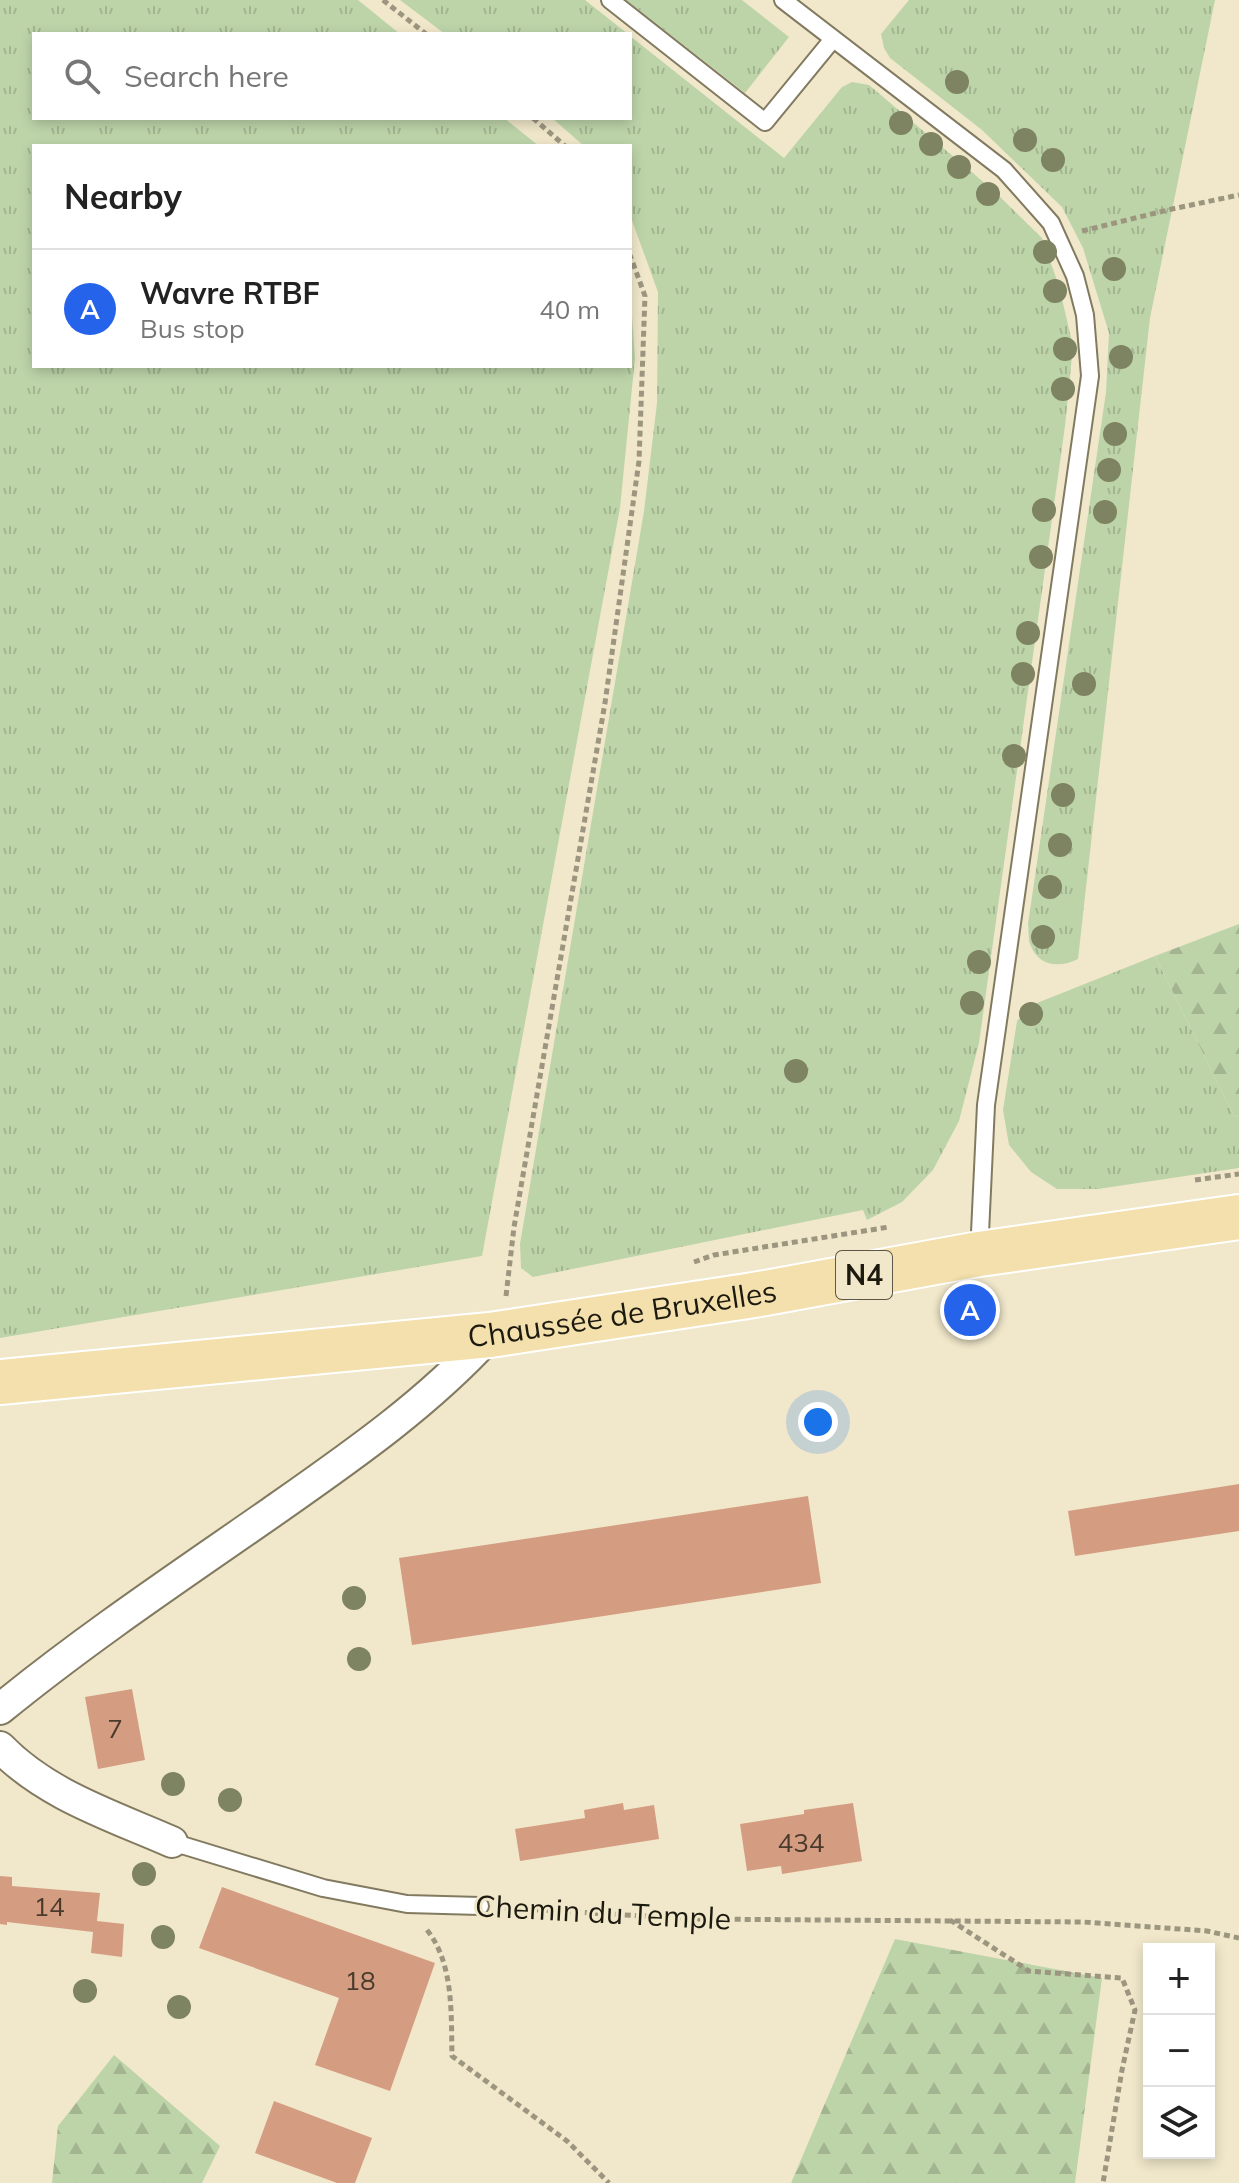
<!DOCTYPE html>
<html lang="en">
<head>
<meta charset="utf-8">
<style>
  :root { --surface:#fff; --page:#f2f2f2; --text:#222; --muted:#767676; --line:#e0e0e0; --accent:#2563eb }
  body { margin:0; font-family:Mulish,sans-serif; background:var(--page); color:var(--text) }
  .controls { position:absolute; right:24px; bottom:24px; display:grid; overflow:hidden; border-radius:0px; box-shadow:0 4px 12px #0003 }
  .controls button { width:72px; height:72px; display:grid; place-items:center; padding:0; border:0; border-bottom:2px solid var(--line); background:var(--surface); color:var(--text); font:40px sans-serif }
  .you { position:absolute; left:818px; top:1422px; width:28px; height:28px; margin:-20px; border:6px solid #fff; border-radius:50%; background:#1a73e8; box-shadow:0 0 0 12px #1a73e833 }
  .badge { display:grid; place-items:center; width:52px; height:52px; border-radius:50%; background:var(--accent); color:#fff; font-size:26px; font-weight:700 }
  .pin { position:absolute; translate:-50% -50%; border:4px solid #fff; box-shadow:0 2px 8px #0006 }
  .list { margin:0; padding:0; list-style:none }
  h2 { display:flex; justify-content:space-between; align-items:center; height:104px; margin:0; padding:0 32px; font-size:34px }
  h2 small { font-size:26px; font-weight:400; color:var(--muted) }
  .list li { display:grid; grid-template-columns:52px 1fr auto; gap:24px; align-items:center; box-sizing:border-box; height:120px; padding:0 32px; border-top:2px solid var(--line) }
  .list b { display:block; font-size:30px; white-space:nowrap }
  .list p { margin:0; font-size:26px; white-space:nowrap; color:var(--muted) }
  .list em { font-size:26px; font-style:normal; color:var(--muted) }
  .icon { flex:none; width:44px; height:44px; fill:none; stroke:currentColor; stroke-width:2; stroke-linecap:round; stroke-linejoin:round }
  .map { position:relative; flex:none; width:1239px; height:2183px; overflow:hidden }
  .search { position:absolute; background:var(--surface); box-shadow:0 4px 12px #0003; left:32px; top:32px; width:600px; height:88px; display:flex; align-items:center; gap:20px; box-sizing:border-box; padding:0 28px; border-radius:0px; color:var(--muted); font-size:30px }
  .panel { position:absolute; background:var(--surface); box-shadow:0 4px 12px #0003; left:32px; top:144px; width:600px; height:224px; border-radius:0px }
  .map>svg:first-child { display:block }
</style>
</head>
<body>
<div class="map">
<svg width="1239" height="2183" viewBox="0 0 1239 2183">
  <defs>
    <pattern id="grass-tufts" width="24" height="20" patternUnits="userSpaceOnUse" patternTransform="scale(2)"><rect width="24" height="20" fill="#bdd4a9"/><path d="M3 7l-1-3M5 7V3M7 7l1-3M15 17l-1-3M17 17v-4M19 17l1-3" fill="none" stroke="#a2b590"/></pattern>
    <pattern id="forest-firs" width="22" height="20" patternUnits="userSpaceOnUse" patternTransform="scale(2)"><rect width="22" height="20" fill="#bdd4a9"/><path d="M5 1l3.5 6h-7zM16 11l3.5 6h-7z" fill="#a2b590"/></pattern>
  </defs>
  <rect width="100%" height="100%" fill="#f1e8cb"/>
  <g fill="url(#grass-tufts)">
    <path d="M0 0H358L400 34H34V118H504L539 146H34V366H630V288L635 358 620 508 482 1256 0 1338Z"/>
    <path d="M400 0H585L628 34H445Z"/>
    <path d="M626 0H742L789 37 745 93Z"/>
    <path d="M909 0H1215L1150 318 1078 959C1060 968 1038 967 1030 944 1028 939 1029 930 1028 924L1106 392 1109 333 1083 248 1062 207 982 130 890 58 884 48 881 34Z"/>
    <path d="M630 36 784 158 842 87 852 82 869 85 994 191 1042 238 1059 286 1073 346 1065 426 979 1043 959 1121 933 1170 902 1202 867 1220 863 1210 533 1277 521 1268 520 1244 644 511 657 403 658 292 630 215V146H584L552 118H630Z"/>
    <path d="M1155 956 1234 1116 1239 1117V1168L1098 1189H1057L1031 1172 1009 1145 1003 1110 1017 1021 1032 1005Z"/>
  </g>
  <g fill="url(#forest-firs)">
    <path d="M1239 924V1117L1234 1116 1155 956Z"/>
    <path d="M895 1939 1102 1978 1075 2183H791Z"/>
    <path d="M114 2055 220 2146 202 2183H52L58 2126Z"/>
  </g>
  <g fill="#d49d82">
    <path d="M1239 1484V1531L1075 1556 1068 1511Z"/>
    <path d="M808 1496 821 1583 412 1645 399 1558Z"/>
    <path d="M132 1689 145 1760 98 1769 85 1697Z"/>
    <path d="M623 1803 624 1810 654 1805 659 1839 520 1861 515 1829 585 1818 584 1810Z"/>
    <path d="M853 1803 862 1861 782 1874 781 1866 747 1871 740 1824 804 1814V1810Z"/>
    <path d="M0 1876 12 1877V1886L100 1893 97 1921 124 1924 122 1957 91 1953 93 1932 7 1922V1925L0 1924Z"/>
    <path d="M222 1887 435 1963 390 2091 315 2065 339 1998 199 1948Z"/>
    <path d="M274 2101 372 2138 355 2183H337L255 2153Z"/>
  </g>
  <g fill="none" stroke-linecap="round" stroke-linejoin="round">
    <g stroke="#827a60" stroke-width="20">
      <g id="lane">
        <path d="M610 0 765 122 833 39"/>
        <path d="M783 0 1004 170 1051 223 1075 276 1085 315 1090 376 986 1105 979 1254"/>
        <path d="M172 1842 323 1888 407 1904 480 1906"/>
      </g>
    </g>
    <g stroke="#827a60" stroke-width="34">
      <g id="street">
        <path d="M0 1709C87 1638 180 1576 272 1512 349 1458 426 1405 490 1335"/>
        <path d="M0 1747C46 1795 113 1816 172 1842"/>
      </g>
    </g>
    <g stroke="#fff" stroke-width="48">
      <g id="primary">
        <path id="s1" d="M0 1382 490 1335 754 1295 979 1254 1239 1217"/>
      </g>
    </g>
    <g stroke="#9c9680" stroke-width="5" stroke-dasharray="6 4" stroke-linecap="butt">
      <path d="M383 0 426 34"/>
      <path d="M533 118 565 146"/>
      <path d="M1082 231 1172 209 1239 195"/>
      <path d="M1195 1180 1239 1174"/>
      <path d="M694 1262 714 1255 889 1227"/>
      <path d="M506 1296 514 1227 605 703 639 461 645 296 630 255"/>
      <path d="M505 1908 696 1919 1083 1922 1207 1931 1239 1938"/>
      <path d="M950 1920 1029 1971 1122 1978 1135 2010 1122 2070 1103 2183"/>
      <path d="M427 1930C454 1964 451 2014 452 2056L567 2141 609 2183"/>
    </g>
    <use href="#lane" stroke="#fff" stroke-width="16"/>
    <use href="#street" stroke="#fff" stroke-width="30"/>
    <use href="#primary" stroke="#f4e0ac" stroke-width="44"/>
  </g>
  <g fill="#7e8361">
    <circle cx="957" cy="82" r="12"/>
    <circle cx="901" cy="123" r="12"/>
    <circle cx="1025" cy="140" r="12"/>
    <circle cx="931" cy="144" r="12"/>
    <circle cx="1053" cy="160" r="12"/>
    <circle cx="959" cy="167" r="12"/>
    <circle cx="988" cy="194" r="12"/>
    <circle cx="1045" cy="252" r="12"/>
    <circle cx="1114" cy="269" r="12"/>
    <circle cx="1055" cy="291" r="12"/>
    <circle cx="1065" cy="349" r="12"/>
    <circle cx="1121" cy="357" r="12"/>
    <circle cx="1063" cy="389" r="12"/>
    <circle cx="1115" cy="434" r="12"/>
    <circle cx="1109" cy="470" r="12"/>
    <circle cx="1044" cy="510" r="12"/>
    <circle cx="1105" cy="512" r="12"/>
    <circle cx="1041" cy="557" r="12"/>
    <circle cx="1028" cy="633" r="12"/>
    <circle cx="1023" cy="674" r="12"/>
    <circle cx="1084" cy="684" r="12"/>
    <circle cx="1014" cy="756" r="12"/>
    <circle cx="1063" cy="795" r="12"/>
    <circle cx="1060" cy="845" r="12"/>
    <circle cx="1050" cy="887" r="12"/>
    <circle cx="1043" cy="937" r="12"/>
    <circle cx="979" cy="962" r="12"/>
    <circle cx="972" cy="1003" r="12"/>
    <circle cx="1031" cy="1014" r="12"/>
    <circle cx="796" cy="1071" r="12"/>
    <circle cx="354" cy="1598" r="12"/>
    <circle cx="359" cy="1659" r="12"/>
    <circle cx="173" cy="1784" r="12"/>
    <circle cx="230" cy="1800" r="12"/>
    <circle cx="144" cy="1874" r="12"/>
    <circle cx="163" cy="1937" r="12"/>
    <circle cx="85" cy="1991" r="12"/>
    <circle cx="179" cy="2007" r="12"/>
  </g>
  <g text-anchor="middle" stroke-width="6" stroke-linejoin="round" paint-order="stroke">
    <g font-size="26" fill="#4a3a2c">
      <text x="115" y="1738">7</text>
      <text x="801" y="1852">434</text>
      <text x="49" y="1916">14</text>
      <text x="360" y="1990">18</text>
    </g>
    <rect fill="#f1e8cb" stroke="#5c5747" stroke-width="2" x="836" y="1251" width="56" height="48" rx="6"/>
    <g font-size="28" font-weight="bold" fill="#1c190f">
      <text x="864" y="1285">N4</text>
    </g>
    <g font-size="30" fill="#1c190f" stroke="#f1e8cb">
      <text dy="10" stroke="none"><textPath href="#s1" startOffset="626">Chaussée de Bruxelles</textPath></text>
      <text transform="translate(603 1913) rotate(3)" y="10">Chemin du Temple</text>
    </g>
  </g>
</svg>
<div class="controls">
<button>+</button>
<button>−</button>
<button><svg class="icon" aria-label="layers" viewBox="0 0 24 24"><path d="M12 4l9 5-9 5-9-5zM3 14l9 5 9-5"/></svg></button>
</div>
<div class="you"></div>
<div class="pin badge" style="left:970px;top:1310px">A</div>
<div class="search"><svg class="icon" aria-label="search" viewBox="0 0 24 24"><circle cx="10" cy="10" r="6"/><path d="M15 15l6 6"/></svg>Search here</div>
<section class="panel">
<h2>Nearby<small></small></h2>
<ul class="list">
<li><span class="badge">A</span><div><b>Wavre RTBF</b><p>Bus stop</p></div><em>40 m</em></li>
</ul>
</section>
</div>
</body>
</html>
